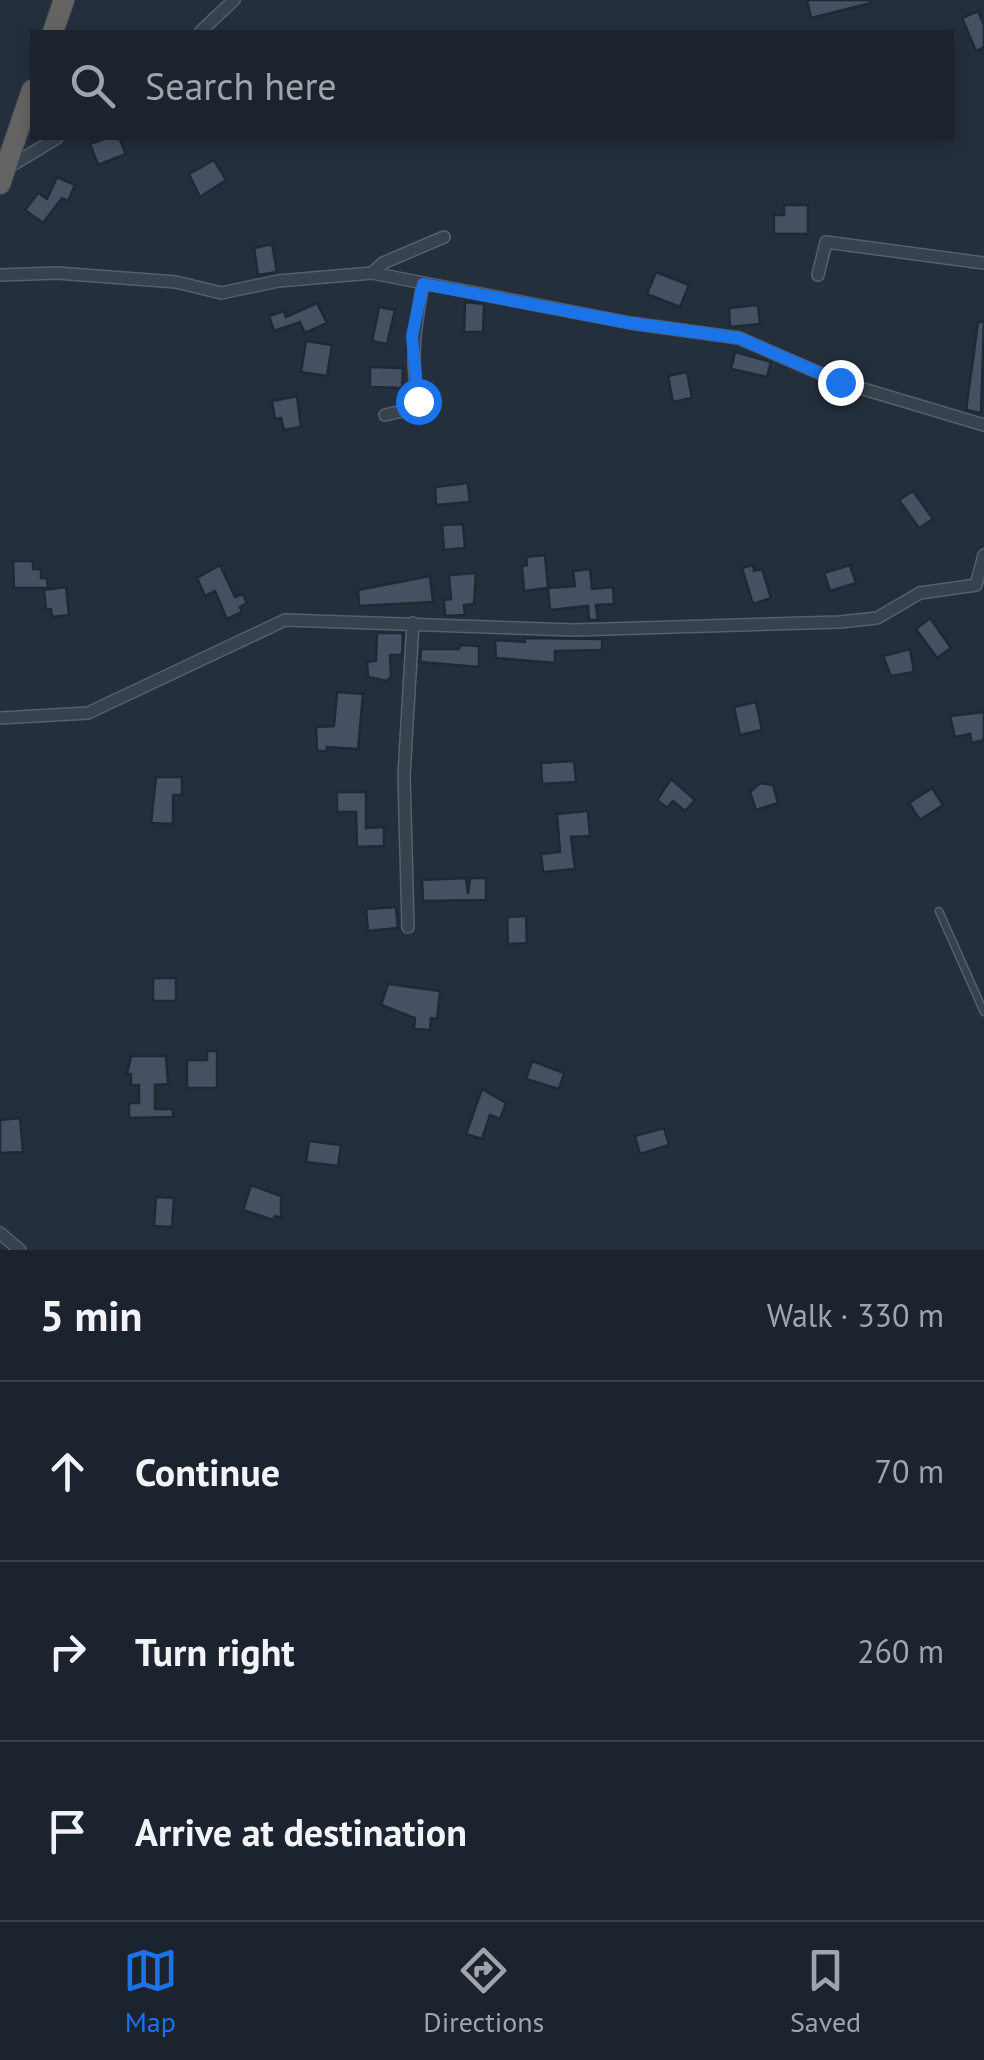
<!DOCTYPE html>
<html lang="en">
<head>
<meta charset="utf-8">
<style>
  :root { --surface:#1b232e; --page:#242b36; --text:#f1f3f6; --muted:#a0a4aa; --line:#39404a; --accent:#1a73e8 }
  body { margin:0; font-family:"PT Sans",sans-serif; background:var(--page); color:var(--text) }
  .stop { position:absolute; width:30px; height:30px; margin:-22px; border:8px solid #1a73e8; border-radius:50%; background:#fff }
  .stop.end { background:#1a73e8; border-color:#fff; box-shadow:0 2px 10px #0008 }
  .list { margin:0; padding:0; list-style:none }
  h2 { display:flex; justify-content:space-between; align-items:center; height:130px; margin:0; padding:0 40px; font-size:42px }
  h2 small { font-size:32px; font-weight:400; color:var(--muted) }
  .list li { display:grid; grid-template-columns:65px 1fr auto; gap:30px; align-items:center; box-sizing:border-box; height:180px; padding:0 40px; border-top:2px solid var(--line) }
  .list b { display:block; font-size:38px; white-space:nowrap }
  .list em { font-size:32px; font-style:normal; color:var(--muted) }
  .icon { flex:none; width:55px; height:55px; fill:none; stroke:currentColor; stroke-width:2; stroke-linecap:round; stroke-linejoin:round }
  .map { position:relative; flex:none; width:984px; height:1250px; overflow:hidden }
  .search { position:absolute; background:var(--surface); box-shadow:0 5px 15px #0003; left:30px; right:30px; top:30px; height:110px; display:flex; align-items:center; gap:25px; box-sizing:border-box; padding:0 35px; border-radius:0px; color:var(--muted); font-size:38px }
  .sheet { height:670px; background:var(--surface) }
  nav { display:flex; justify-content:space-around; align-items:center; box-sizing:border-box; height:140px; border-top:2px solid var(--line); background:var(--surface); font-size:28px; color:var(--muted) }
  nav a { display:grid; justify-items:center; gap:5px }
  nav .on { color:var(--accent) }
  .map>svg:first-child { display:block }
</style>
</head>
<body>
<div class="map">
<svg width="984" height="1250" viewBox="0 0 984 1250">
  <rect width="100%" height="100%" fill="#242f3e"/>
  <g fill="#455162" stroke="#1f2835" stroke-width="2.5">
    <path d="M807 0H870L871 3 811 18Z"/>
    <path d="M978 11 984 25V47L976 51 962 18Z"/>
    <path d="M106 138H119L126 154 98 165 90 144Z"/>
    <path d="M214 160 226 180 200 197 189 174Z"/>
    <path d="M57 177 75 185 68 201 62 198 43 223 25 210 38 193 47 199Z"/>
    <path d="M784 205H808V234H774V215H784Z"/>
    <path d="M272 244 277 272 258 275 254 248Z"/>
    <path d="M656 272 689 285 680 307 647 294Z"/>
    <path d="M465 302 484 304 483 332H464Z"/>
    <path d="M317 303 327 323 305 333 300 322 274 331 269 316 284 311 286 317Z"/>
    <path d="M758 305 760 324 730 327 729 308Z"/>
    <path d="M379 307 395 310 387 344 372 341Z"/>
    <path d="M978 322H984L981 413 966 410Z"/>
    <path d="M306 341 332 345 327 376 301 372Z"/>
    <path d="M735 352 771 362 767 377 731 369Z"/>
    <path d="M370 367 403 368 402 388 370 387Z"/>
    <path d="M687 372 692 398 673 402 668 376Z"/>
    <path d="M297 396 301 427 284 430 281 418 275 419 272 401Z"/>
    <path d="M468 483 470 502 436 505 435 487Z"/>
    <path d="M913 491 933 519 919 528 899 500Z"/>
    <path d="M463 524 465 548 444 550 442 525Z"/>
    <path d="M545 555 548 588 524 591 522 566 527 565 526 557Z"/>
    <path d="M13 561H33V569H41V578H47L48 588H14Z"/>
    <path d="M220 565 235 597 243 594 247 603 240 607 242 612 227 619 215 591 205 596 197 578Z"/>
    <path d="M753 565 754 571 762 569 771 598 753 604 742 568Z"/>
    <path d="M850 565 856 583 830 591 824 573Z"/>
    <path d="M590 569 592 589 613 587 614 604 596 605 598 620H589L588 606 550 610 548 588 575 586 573 571Z"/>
    <path d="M476 573 474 604 464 605 465 615 445 616 444 600 451 599 449 575Z"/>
    <path d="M430 576 433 602 359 606 358 590Z"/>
    <path d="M66 587 69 615 52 617 51 609 46 610 44 590Z"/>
    <path d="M930 618 951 648 937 658 916 629Z"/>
    <path d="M377 633H403L402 655H390L391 676 387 681 368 677 367 662 376 661Z"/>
    <path d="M525 638 602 639V650L555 651V663L496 658 495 640 525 642Z"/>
    <path d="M460 645 479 646V667L420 662 421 649H459Z"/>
    <path d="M910 649 914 672 891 676 883 656Z"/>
    <path d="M337 692 363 694 358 749 327 747V751H317L316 727 334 726Z"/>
    <path d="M756 702 762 730 740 735 734 707Z"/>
    <path d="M984 712V740L972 743 970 734 955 737 950 716Z"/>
    <path d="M574 761 576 782 542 784 541 763Z"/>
    <path d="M156 777H182V795H173V824L151 823Z"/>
    <path d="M671 779 695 800 685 811 673 801 667 808 657 800Z"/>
    <path d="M760 783 773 785 778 803 756 810 750 792Z"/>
    <path d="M932 788 943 805 920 820 909 803Z"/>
    <path d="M337 792H366V828L384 827V846L357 847 356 812H337Z"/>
    <path d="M588 811 590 836 571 837 575 869 543 872 541 854 560 852 557 814Z"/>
    <path d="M466 878 468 894 470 878H486V900L423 901 422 880Z"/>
    <path d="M396 907 398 928 368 931 366 909Z"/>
    <path d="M526 916 527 943 508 944 507 917Z"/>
    <rect x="153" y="978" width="23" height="23"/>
    <path d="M388 984 440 991 437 1019 431 1018 430 1030 414 1029 415 1018 381 1005Z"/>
    <path d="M207 1051H217V1088H187V1060H207Z"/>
    <path d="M131 1056H166L168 1084 155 1085V1109H173V1117L129 1118V1103H139V1085H131V1074H127Z"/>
    <path d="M532 1061 564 1073 559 1089 526 1079Z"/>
    <path d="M482 1089 506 1103 500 1119 490 1115 482 1139 466 1134Z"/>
    <path d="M20 1118 23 1152 0 1153V1120Z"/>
    <path d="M664 1128 669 1145 640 1154 635 1136Z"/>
    <path d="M309 1141 341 1145 338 1166 306 1162Z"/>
    <path d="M251 1185 281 1196V1218L275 1216 273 1220 243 1210Z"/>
    <path d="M156 1197 174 1198 172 1227 154 1226Z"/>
  </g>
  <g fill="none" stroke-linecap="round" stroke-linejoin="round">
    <g stroke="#565f6c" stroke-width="9">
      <path id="service" d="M939 911 984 1012"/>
    </g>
    <g stroke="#565f6c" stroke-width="14">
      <g id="minor">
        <path d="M200 32 234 0"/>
        <path d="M9 167 57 138"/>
        <path d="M372 273 383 263 444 237"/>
        <path d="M0 275 57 273 176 282 221 293 278 281 372 273 630 323 739 338 840 382 984 425"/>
        <path d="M818 275 826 242 984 263"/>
        <path d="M385 415 420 407C409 363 415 328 423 283"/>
        <path d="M0 718 88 713 285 620 574 630 839 622 877 618 920 593 976 585 984 555"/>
        <path d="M408 927 404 775 413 623"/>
        <path d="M0 1233 20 1250"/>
      </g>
    </g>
    <g stroke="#434c59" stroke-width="22">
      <g id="trunk">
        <path d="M53 32 64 0"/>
        <path d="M0 184 32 90"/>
      </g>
    </g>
    <use href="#service" stroke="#38414e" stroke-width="6"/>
    <use href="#minor" stroke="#38414e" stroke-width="11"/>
    <use href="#trunk" stroke="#656462" stroke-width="20"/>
  </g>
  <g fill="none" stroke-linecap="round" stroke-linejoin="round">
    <path stroke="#1a73e8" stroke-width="12" d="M418 401 412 336 423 284 630 323 739 338 840 382"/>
  </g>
</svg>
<div class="stop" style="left:418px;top:401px"></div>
<div class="stop end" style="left:840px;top:382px"></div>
<div class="search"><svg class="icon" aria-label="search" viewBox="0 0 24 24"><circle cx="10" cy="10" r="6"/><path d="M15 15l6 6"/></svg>Search here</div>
</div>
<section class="sheet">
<h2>5 min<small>Walk · 330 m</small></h2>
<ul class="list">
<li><svg class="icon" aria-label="ahead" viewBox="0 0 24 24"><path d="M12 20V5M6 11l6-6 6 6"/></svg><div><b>Continue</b></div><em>70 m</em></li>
<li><svg class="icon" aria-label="right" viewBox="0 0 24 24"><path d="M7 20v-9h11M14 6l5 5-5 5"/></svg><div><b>Turn right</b></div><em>260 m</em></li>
<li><svg class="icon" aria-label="arrive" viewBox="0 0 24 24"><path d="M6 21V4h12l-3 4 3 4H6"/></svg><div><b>Arrive at destination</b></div></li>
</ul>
</section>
<nav>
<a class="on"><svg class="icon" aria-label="map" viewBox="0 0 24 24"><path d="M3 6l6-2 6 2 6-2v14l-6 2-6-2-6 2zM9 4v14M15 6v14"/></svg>Map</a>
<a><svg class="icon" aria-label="directions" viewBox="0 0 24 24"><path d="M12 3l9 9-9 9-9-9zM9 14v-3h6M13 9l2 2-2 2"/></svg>Directions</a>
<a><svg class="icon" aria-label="saved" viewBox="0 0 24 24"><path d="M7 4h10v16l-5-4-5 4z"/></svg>Saved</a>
</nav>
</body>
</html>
